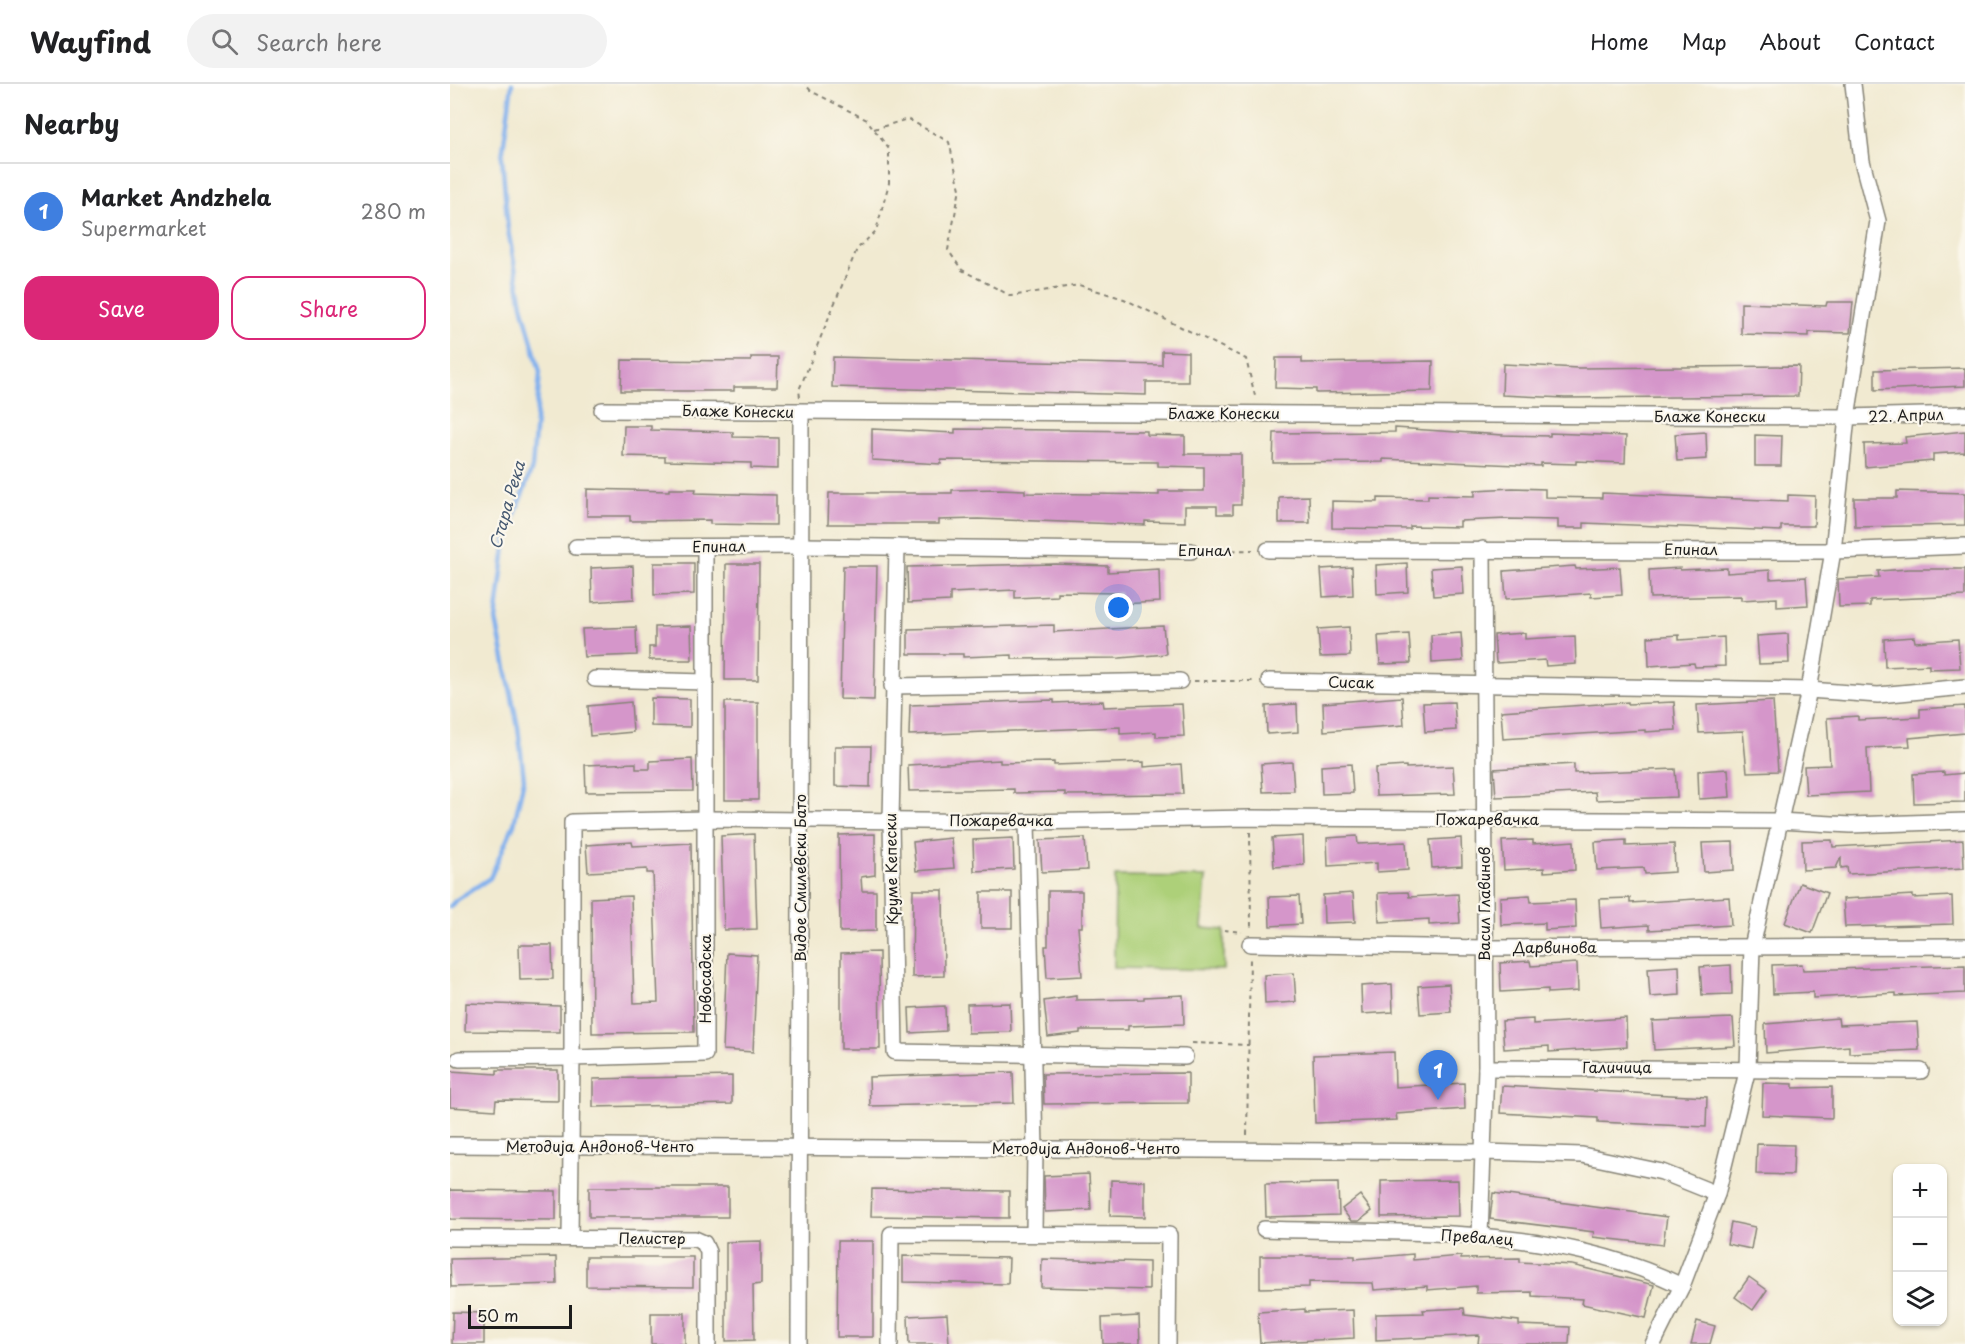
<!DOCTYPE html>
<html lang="en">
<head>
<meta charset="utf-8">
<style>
  :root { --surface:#fff; --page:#f2f2f2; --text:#202124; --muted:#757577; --line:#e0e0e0; --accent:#db2777 }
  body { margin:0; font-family:"Playpen Sans",sans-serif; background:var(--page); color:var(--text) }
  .controls { position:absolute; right:18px; bottom:18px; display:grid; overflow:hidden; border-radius:12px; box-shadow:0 2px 4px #0004 }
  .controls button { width:54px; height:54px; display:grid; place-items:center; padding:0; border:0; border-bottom:2px solid var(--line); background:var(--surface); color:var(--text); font:30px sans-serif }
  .scale { position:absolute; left:18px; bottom:15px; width:104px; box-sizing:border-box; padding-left:6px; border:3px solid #1c1c1c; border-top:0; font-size:16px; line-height:21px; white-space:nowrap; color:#1c1c1c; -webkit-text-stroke:4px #fbf7ec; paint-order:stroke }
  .you { position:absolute; left:669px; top:524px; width:21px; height:21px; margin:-15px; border:4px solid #fff; border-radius:50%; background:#1a73e8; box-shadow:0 0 0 9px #1a73e833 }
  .badge { display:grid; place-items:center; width:39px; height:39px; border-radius:50%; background:var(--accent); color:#fff; font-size:20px; font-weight:700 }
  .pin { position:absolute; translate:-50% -50px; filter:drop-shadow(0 2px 3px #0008) }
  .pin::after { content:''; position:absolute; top:32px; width:21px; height:18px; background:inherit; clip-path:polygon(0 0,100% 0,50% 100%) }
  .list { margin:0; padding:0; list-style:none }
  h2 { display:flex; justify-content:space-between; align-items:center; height:78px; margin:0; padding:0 24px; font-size:26px }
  h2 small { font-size:20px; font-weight:400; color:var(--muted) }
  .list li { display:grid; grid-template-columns:39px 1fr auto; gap:18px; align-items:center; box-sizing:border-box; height:96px; padding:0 24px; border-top:2px solid var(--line) }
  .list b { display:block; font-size:22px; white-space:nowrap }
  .list p { margin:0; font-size:20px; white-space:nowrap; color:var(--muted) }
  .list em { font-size:20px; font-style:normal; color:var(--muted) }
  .actions { display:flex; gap:12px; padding:18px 24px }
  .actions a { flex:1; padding:14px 0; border:2px solid var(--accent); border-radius:18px; text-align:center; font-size:21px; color:var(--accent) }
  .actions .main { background:var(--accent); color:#fff }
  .icon { flex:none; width:33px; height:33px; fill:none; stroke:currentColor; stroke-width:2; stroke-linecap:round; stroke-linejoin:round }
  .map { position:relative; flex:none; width:1515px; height:1260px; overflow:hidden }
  header { display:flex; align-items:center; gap:36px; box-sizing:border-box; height:84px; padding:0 30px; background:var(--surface); border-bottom:2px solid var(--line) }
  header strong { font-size:28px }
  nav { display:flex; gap:33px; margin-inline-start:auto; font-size:21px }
  .search { width:420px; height:54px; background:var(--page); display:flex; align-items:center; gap:15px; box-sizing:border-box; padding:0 21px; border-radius:33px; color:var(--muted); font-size:22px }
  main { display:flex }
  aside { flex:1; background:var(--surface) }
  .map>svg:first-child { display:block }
</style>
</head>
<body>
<header>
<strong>Wayfind</strong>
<div class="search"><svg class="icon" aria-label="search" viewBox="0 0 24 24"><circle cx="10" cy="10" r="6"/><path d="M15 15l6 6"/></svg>Search here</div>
<nav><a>Home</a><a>Map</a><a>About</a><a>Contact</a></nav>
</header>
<main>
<aside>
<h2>Nearby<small></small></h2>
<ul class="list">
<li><span class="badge" style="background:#3f7fe0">1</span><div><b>Market Andzhela</b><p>Supermarket</p></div><em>280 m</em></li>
</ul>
<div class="actions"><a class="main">Save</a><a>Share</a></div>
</aside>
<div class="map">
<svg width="1515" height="1260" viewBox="0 0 1515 1260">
  <rect width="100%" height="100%" fill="#fbf7ec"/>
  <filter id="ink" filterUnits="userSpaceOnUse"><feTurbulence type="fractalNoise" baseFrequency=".0167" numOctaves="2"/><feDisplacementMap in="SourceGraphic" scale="12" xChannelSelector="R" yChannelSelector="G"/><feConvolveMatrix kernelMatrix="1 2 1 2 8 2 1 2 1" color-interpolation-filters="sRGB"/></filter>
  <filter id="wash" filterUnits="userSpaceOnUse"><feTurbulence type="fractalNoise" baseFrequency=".008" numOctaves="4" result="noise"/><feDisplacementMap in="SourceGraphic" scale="24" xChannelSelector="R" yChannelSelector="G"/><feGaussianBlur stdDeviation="1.35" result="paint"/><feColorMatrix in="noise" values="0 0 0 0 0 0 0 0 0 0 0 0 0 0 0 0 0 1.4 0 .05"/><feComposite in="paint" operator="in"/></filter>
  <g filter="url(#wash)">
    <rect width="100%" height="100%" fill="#f1ead1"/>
    <path fill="#add079" stroke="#64764a" stroke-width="1.5" d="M665 792 756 793 752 844 774 846V886L664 884Z"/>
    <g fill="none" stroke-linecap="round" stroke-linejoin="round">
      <path stroke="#82b1ed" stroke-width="4.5" d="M0 823 5 817 40 794 64 740 74 695 68 643 46 536 56 455 82 384 90 288 72 221 58 146 52 73 62 0"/>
    </g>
    <g id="blocks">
      <g fill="#d596ca">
        <path d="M1377 218H1403L1400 249 1359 248V252L1291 250V219L1376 222Z"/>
        <path d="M712 267 738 268V298H696V311L382 303 383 273 712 281Z"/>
        <path d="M301 273H328L327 303H284V307H171L172 276 301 277Z"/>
        <path d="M826 274H852V279L983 277 982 307 866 309V305L825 304Z"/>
        <path d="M1053 280 1128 284 1349 282 1348 312 1115 314 1052 311Z"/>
        <path d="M1515 284V302L1425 306V286Z"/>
        <path d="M174 342H201V346L283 348V353L328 354V385L301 384V379L215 377V373L173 372Z"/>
        <path d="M945 344 1053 351 1100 352V349L1176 352 1175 379 1126 377V380L1091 379V382L933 375V378L823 379 824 349 945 348Z"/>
        <path d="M422 345 505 349V345L697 347V351L735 352V370H791V421H783V430H767V422H735V438L695 437V441L528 435 489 436V440H378L379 409H502V406L549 405 575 406V409L709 411V407H754V383L708 382V378L491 376V380L422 376Z"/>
        <path d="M1515 347V368L1483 370V377L1415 383 1414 360 1456 359 1455 353Z"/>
        <path d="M1256 348 1257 375 1227 377 1225 350Z"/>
        <path d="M1305 351 1332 352 1331 382H1305Z"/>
        <path d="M1063 404 1095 405V413L1152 414V409L1338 417V411L1365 412 1364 442H1331V447L1134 439V444H1108V436L1057 435 1010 437V443L960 442V445L882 444V417L928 418V414L978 415V411L1025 412V406Z"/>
        <path d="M137 405 219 407V405H246L245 409 326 411V441L260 440V436L180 437V432H137Z"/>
        <path d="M1447 407 1515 409V441L1405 443 1404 414H1447Z"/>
        <path d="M859 412 860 439H829V413Z"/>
        <path d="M204 479H244V510L204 511Z"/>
        <path d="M957 479 958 508 927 510 926 481Z"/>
        <path d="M276 480H309L308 596H275Z"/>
        <path d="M606 480 658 482V488L709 485 710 518 670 520V509L607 508V512L565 514V506L500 509V517L458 519 457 483Z"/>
        <path d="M183 482 184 515 142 518 141 484Z"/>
        <path d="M393 482H427L424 616 390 615Z"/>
        <path d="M1012 482 1014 510 983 512 981 484Z"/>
        <path d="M1125 482 1126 485 1170 483 1172 511 1141 513V509L1056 515 1054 487Z"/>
        <path d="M902 483 903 511 873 513 871 485Z"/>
        <path d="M1230 484V486L1277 484V489L1320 486V495L1356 493 1358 521 1327 523V514L1291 516V512L1200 514 1199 486Z"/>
        <path d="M1459 485H1515V512L1420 516V522L1389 523 1388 495 1429 493 1428 487Z"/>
        <path d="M604 541V548L713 542 716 570 670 574 562 575V571L513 573V570H458V545Z"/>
        <path d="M241 542 242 576H199V563H205V543Z"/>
        <path d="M186 543 187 571 134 573 132 545Z"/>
        <path d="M899 543 900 572 870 573 868 545Z"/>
        <path d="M1011 549 1013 577 982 579 981 551Z"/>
        <path d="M1075 549V555L1125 552 1126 580 1096 582 1095 576 1046 579 1044 551Z"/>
        <path d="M959 550 961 579 930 580 928 552Z"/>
        <path d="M1338 550 1339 579 1309 580 1307 552Z"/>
        <path d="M1229 551V556L1274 553 1275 582 1245 583 1244 579 1199 582 1198 553Z"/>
        <path d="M1464 553 1465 558 1508 555 1510 584 1479 585V581L1435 583 1434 555Z"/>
        <path d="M952 613 954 641 874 647 873 619Z"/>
        <path d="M201 614 240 615V643L201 642Z"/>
        <path d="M604 616V619L653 617 654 623 732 620 734 652 706 653V648L670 650V643L459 651 460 621Z"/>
        <path d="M1323 617 1328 687 1297 688 1293 647 1249 649 1247 621Z"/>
        <path d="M181 618 183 648 140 652 138 622Z"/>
        <rect x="275" y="618" width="33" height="98"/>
        <path d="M1004 618 1006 646 975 648 973 619Z"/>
        <path d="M1178 618V620L1224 618 1226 646 1195 648V646L1053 655 1051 627Z"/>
        <path d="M847 620 848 648 817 650 816 622Z"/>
        <path d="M1515 622V649L1459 654 1460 662 1417 664 1419 708 1356 711 1354 682 1380 681 1377 634 1408 632V636L1470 633V625Z"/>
        <path d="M385 662H421L420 703 385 702Z"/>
        <path d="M242 675 243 707 136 708 135 681 186 679V685H200V677Z"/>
        <path d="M550 676V679L604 678V681L694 678V683L731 680 733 710 615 711V708L564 709V705L459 707 458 681Z"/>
        <path d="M842 678 844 707 813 708 811 680Z"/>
        <path d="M901 680 903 709 872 710 871 682Z"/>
        <path d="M1124 680V689L1225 685 1227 713 1146 716 1145 708 1046 713 1044 685Z"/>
        <path d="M956 682V684L1003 682 1005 710 926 712 925 684Z"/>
        <path d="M1278 685 1280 713 1249 715 1248 687Z"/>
        <path d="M1494 688V691L1515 689V718L1464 719 1463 690Z"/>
        <path d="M304 750 307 845 274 846 271 752Z"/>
        <path d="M425 750V791L411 793 412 807H426V847L390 848 389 751Z"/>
        <path d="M853 752 854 781 824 783 822 754Z"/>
        <path d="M907 752 908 760 956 758 958 786 927 788V779L878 782 877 754Z"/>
        <path d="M501 754 504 784 466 787 463 758Z"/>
        <path d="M563 754 564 785 524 787 523 756Z"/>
        <path d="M635 754 637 786 592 788 590 756Z"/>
        <path d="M1011 754 1012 782 982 784 980 756Z"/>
        <path d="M1083 756V760L1124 757 1125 786 1094 788V784L1054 786 1052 757Z"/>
        <path d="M1176 756V762L1224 760 1225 788 1195 790 1194 784 1147 786 1145 758Z"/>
        <path d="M1382 756 1383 763 1513 756 1514 784 1398 790 1397 783 1391 784V773L1386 784 1353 786 1352 757Z"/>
        <path d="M182 758 183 762 241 759 244 948 142 949 141 814 181 812 184 919 208 918 203 789H197V785L138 788 136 761Z"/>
        <path d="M1283 758 1284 786 1254 788 1252 759Z"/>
        <path d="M1350 799 1377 809 1362 849 1335 839Z"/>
        <path d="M463 806H493L494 892 462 893Z"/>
        <path d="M598 807H632V843H628L632 892 597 894 595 862H598Z"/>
        <rect x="531" y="808" width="31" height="36"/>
        <path d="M958 808 959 813 1008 810 1010 839 979 841V835L929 838 928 809Z"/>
        <path d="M903 809 905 838 874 839 873 811Z"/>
        <path d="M1080 811 1081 818 1125 816 1126 844 1095 846V839L1051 841 1050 813Z"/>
        <path d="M1463 811V814L1502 812 1503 840 1395 843 1393 815Z"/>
        <path d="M849 812 851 840 820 842 819 813Z"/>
        <path d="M1279 813 1281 841 1199 846V841L1151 844 1149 815 1180 814V819Z"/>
        <path d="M69 861H102L103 895 70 896Z"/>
        <path d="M429 868 430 965H391V869Z"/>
        <path d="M277 869 307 871 303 968 273 966Z"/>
        <path d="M1080 877 1081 882 1127 879 1128 907 1098 909V905L1051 908 1050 879Z"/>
        <path d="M1352 880 1353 886 1515 881V909L1446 912V909L1363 914V908L1323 910 1322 881Z"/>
        <path d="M1281 881 1282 910 1252 911 1250 883Z"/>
        <path d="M1229 882 1230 911 1200 913 1198 884Z"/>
        <path d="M844 889 846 918 815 920 814 891Z"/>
        <path d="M942 900 943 928 912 930 911 902Z"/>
        <path d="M999 900 1001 928 970 930 968 902Z"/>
        <path d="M733 911 734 940 678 942V946H630V949L598 953 594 917 626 912V916L694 915V913Z"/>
        <path d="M16 919 110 922V948L15 947Z"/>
        <path d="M560 919 561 948 518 949 517 920Z"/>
        <path d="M495 922 496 947 460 949 459 924Z"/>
        <path d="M1176 934 1177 963 1099 968V962L1054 965 1052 937 1083 935V940Z"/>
        <path d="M1283 934 1285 962 1204 966 1202 937Z"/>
        <path d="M1388 934 1389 941 1467 938 1469 966 1399 969V962L1316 969 1315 940Z"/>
        <path d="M944 968 945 1003 1014 999 1015 1025 946 1030 947 1036 865 1039 863 971Z"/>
        <path d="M47 986H108V1017L46 1016 45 1026 0 1023V987L47 990Z"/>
        <path d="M563 988 564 1019 420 1022 419 993Z"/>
        <path d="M738 989V1019L594 1020 593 990Z"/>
        <path d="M282 992V1020L143 1023V995Z"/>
        <path d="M1313 999 1343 1000V1004L1382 1003V1034L1312 1031Z"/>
        <path d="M1052 1002 1257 1013 1256 1043 1148 1038V1034L1050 1029Z"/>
        <path d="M1307 1060 1344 1061 1343 1091 1306 1090Z"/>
        <path d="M639 1090 641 1126 595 1128 594 1092Z"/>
        <path d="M661 1096 695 1097V1133L660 1132Z"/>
        <path d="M1008 1096 1009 1132 931 1133V1097Z"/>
        <path d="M888 1099 889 1131 816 1133 815 1100Z"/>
        <rect x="139" y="1103" width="139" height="30"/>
        <path d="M422 1105 559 1107V1134L421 1132Z"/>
        <path d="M0 1106 106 1107V1136L0 1135Z"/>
        <path d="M1043 1109 1217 1133 1213 1161 1143 1153 1144 1148 1040 1135Z"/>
        <path d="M910 1111 922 1127 909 1137H901L892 1125Z"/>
        <path d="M1281 1138 1305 1143 1301 1165 1277 1160Z"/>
        <path d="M311 1157V1200L303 1201 304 1256 276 1257V1158Z"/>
        <path d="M388 1157H423V1253H387Z"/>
        <path d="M963 1170V1176L1011 1172V1175L1070 1174V1178L1122 1181 1204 1201 1196 1234 1132 1220 1133 1215 1082 1212V1208L1026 1209V1202L977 1206V1202L924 1206 923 1199 859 1198V1203L810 1204V1172H905V1175Z"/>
        <path d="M453 1172 559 1174 558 1200 453 1198Z"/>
        <path d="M106 1173 107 1200 1 1203 0 1175Z"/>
        <path d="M136 1173H243V1203L136 1202Z"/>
        <path d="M592 1175 699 1178V1206L591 1203Z"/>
        <path d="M1299 1193 1317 1206 1303 1226 1285 1213Z"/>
        <path d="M1014 1224 1015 1231 1069 1237V1241L1120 1243 1119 1260H1028L1029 1251 926 1256V1230L974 1229 973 1226Z"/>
        <path d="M855 1225V1228L903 1226 904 1254 810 1259 808 1228Z"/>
        <path d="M3 1228 34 1229V1260H2Z"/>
        <rect x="201" y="1229" width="34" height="31"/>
        <path d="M497 1230 499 1260H459L458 1232Z"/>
        <path d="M689 1232 690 1260H653L652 1234Z"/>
        <path d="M1247 1237 1265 1242 1260 1260H1241Z"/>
      </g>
    </g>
  </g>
  <g filter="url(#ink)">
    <use href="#blocks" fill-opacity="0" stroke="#868376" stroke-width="1.5"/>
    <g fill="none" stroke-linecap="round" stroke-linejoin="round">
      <g stroke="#868376" stroke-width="18">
        <g id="minor">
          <path d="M152 326 1397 333 1515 330"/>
          <path d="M126 463 352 462 741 467"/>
          <path d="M447 463 441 736 445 968 735 973"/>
          <path d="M818 466 1383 467 1515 462"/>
          <path d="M145 595 256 598"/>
          <path d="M819 597 1359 606 1428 611 1515 603"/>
          <path d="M442 602 730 597"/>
          <path d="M577 738 585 1065 584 1150"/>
          <path d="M800 860 1035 864 1515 862"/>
          <path d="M9 975 122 974V738L256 735 577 738 800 734 1328 737 1401 741 1515 737"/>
          <path d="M1036 984 1471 987"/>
          <path d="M0 1061 1033 1068 1132 1071 1212 1088 1267 1110"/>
          <path d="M814 1145C954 1150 1103 1139 1232 1202"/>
          <path d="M1030 1152 1036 984 1033 465"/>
          <path d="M0 1154 245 1155 254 1159 258 1168V1260"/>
          <path d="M120 1154 122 974 255 970V463"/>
          <path d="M349 1260 351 328"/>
          <path d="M440 1260 441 1150 719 1151 718 1260"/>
          <path d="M1203 1260 1232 1202 1267 1110 1298 984 1302 863 1359 606 1383 467 1397 333 1428 137 1412 77 1403 0"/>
        </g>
      </g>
      <g stroke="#868376" stroke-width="2" stroke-dasharray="4.5 4.5" stroke-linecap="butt">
        <path d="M424 45 458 35 499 58 510 105 498 166 512 186 561 212 629 201 674 215 796 275 806 316"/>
        <path d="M350 313 349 306 407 165 426 147 439 99V65L417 36 361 7 355 0"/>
        <path d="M755 467 803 466"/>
        <path d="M744 597H804"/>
        <path d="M800 748 801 844"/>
        <path d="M774 846 792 848"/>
        <path d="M742 959 799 961"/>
        <path d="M797 1051 800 874"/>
      </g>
      <use href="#minor" stroke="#fff" stroke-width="15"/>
    </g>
  </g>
  <g text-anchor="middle" stroke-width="4.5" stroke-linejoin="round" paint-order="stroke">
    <g font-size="15" fill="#1c1c1c" stroke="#fbf7ec">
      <text transform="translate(288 328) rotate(1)" y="5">Блаже Конески</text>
      <text x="774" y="335">Блаже Конески</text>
      <text transform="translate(1456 332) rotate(-2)" y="5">22. Април</text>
      <text x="1260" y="338">Блаже Конески</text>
      <text transform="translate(269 463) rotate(-1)" y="5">Епинал</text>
      <text x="1241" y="471">Епинал</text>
      <text x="755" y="472">Епинал</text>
      <text transform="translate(901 599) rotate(1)" y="5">Сисак</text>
      <text x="1037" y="741">Пожаревачка</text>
      <text x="551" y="742">Пожаревачка</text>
      <text transform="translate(442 785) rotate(-91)" y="5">Круме Кепески</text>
      <text transform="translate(351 794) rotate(-90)" y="5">Видое Смилевски Бато</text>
      <text transform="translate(1035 820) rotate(-90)" y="5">Васил Главинов</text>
      <text x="1105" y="869">Дарвинова</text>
      <text transform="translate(256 895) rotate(-90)" y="5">Новосадска</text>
      <text x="1167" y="989">Галичица</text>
      <text x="150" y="1068">Методија Андонов-Ченто</text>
      <text x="636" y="1070">Методија Андонов-Ченто</text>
      <text transform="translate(1027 1154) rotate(4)" y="5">Превалец</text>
      <text x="202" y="1160">Пелистер</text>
    </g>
    <g font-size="16" font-style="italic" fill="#455870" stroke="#fbf7ec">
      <text transform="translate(57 421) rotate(-74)" y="6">Стара Река</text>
    </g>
  </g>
</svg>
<div class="controls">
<button>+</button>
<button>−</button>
<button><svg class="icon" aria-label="layers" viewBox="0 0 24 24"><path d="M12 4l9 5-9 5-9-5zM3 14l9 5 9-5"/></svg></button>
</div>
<div class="scale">50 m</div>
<div class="you"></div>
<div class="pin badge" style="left:988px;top:1016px;background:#3f7fe0">1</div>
</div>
</main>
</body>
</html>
